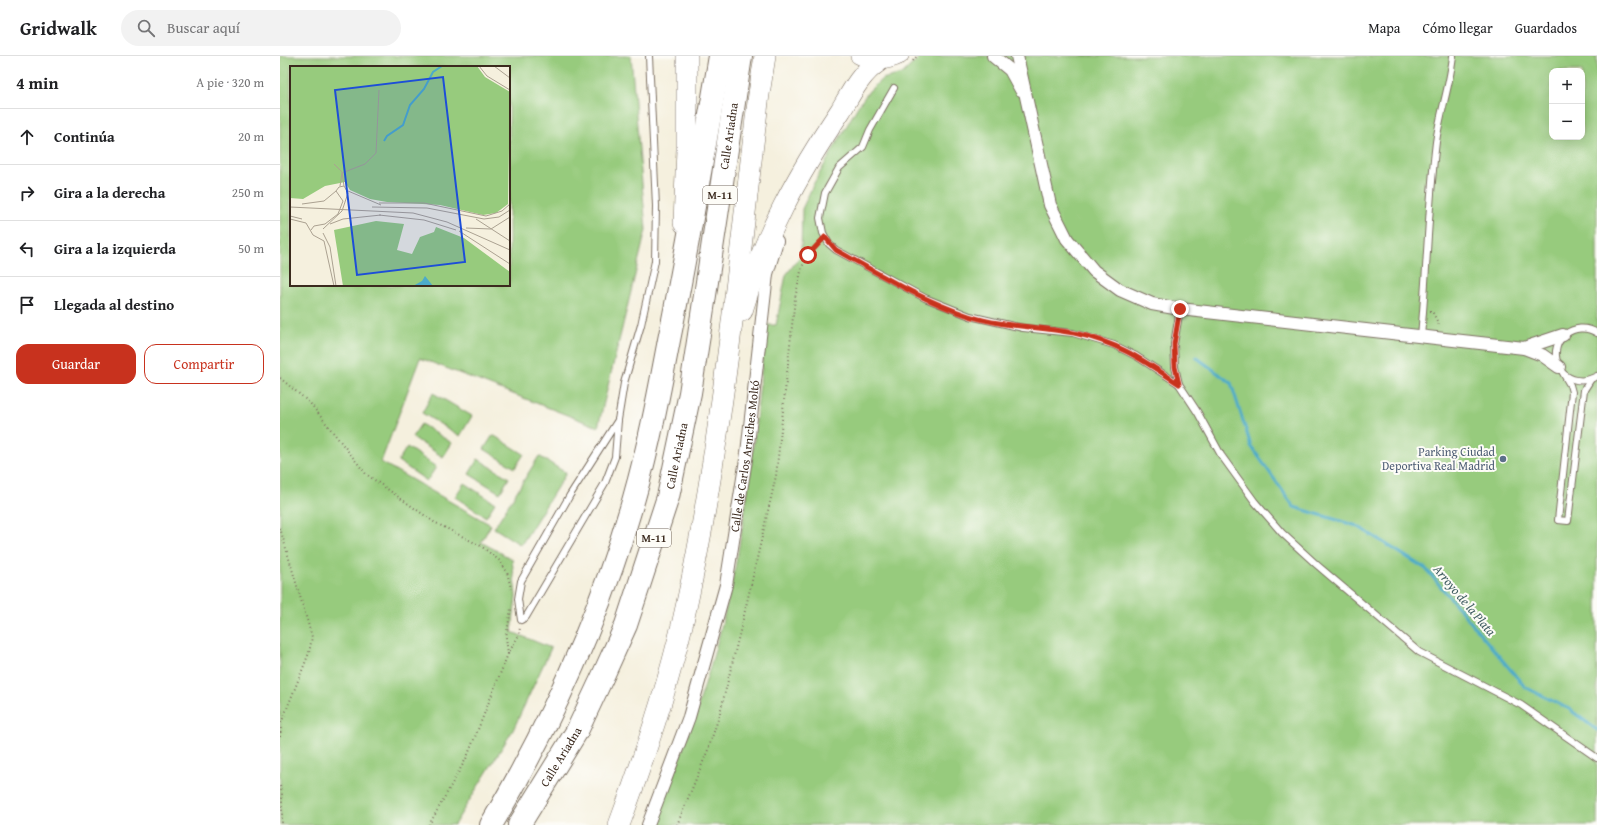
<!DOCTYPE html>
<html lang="es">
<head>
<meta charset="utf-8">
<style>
  :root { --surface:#fff; --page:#f2f2f2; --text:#202124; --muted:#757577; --line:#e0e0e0; --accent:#c8321e }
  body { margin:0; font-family:"Gentium Book Plus",serif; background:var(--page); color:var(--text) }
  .controls { position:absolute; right:12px; top:12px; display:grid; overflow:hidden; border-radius:8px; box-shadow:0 4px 16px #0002 }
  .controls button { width:36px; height:36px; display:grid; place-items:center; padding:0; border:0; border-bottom:1px solid var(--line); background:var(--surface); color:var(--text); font:20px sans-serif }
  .stop { position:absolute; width:12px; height:12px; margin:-9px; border:3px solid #c8321e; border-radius:50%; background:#fff }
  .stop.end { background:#c8321e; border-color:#fff; box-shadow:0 1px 4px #0008 }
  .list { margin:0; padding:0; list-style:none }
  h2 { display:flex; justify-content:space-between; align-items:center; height:52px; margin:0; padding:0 16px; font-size:17px }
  h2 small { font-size:13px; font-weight:400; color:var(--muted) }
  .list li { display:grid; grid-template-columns:26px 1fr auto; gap:12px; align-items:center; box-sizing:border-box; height:56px; padding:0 16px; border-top:1px solid var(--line) }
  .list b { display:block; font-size:15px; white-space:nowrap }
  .list em { font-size:13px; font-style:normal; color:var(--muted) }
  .actions { display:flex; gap:8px; padding:12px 16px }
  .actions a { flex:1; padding:9px 0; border:1px solid var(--accent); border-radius:12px; text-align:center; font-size:14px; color:var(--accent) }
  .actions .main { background:var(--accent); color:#fff }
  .icon { flex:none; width:22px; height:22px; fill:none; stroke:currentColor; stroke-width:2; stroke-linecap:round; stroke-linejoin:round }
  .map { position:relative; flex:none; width:1317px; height:769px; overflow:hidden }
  header { display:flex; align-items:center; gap:24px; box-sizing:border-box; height:56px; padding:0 20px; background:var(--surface); border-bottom:1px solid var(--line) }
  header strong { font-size:19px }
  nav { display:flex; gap:22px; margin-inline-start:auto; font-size:14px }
  .search { width:280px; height:36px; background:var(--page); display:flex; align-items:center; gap:10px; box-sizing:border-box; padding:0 14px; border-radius:22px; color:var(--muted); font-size:15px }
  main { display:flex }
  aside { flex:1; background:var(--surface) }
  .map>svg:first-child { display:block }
</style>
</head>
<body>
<header>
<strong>Gridwalk</strong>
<div class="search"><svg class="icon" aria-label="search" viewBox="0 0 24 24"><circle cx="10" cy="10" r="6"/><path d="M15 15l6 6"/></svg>Buscar aquí</div>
<nav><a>Mapa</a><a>Cómo llegar</a><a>Guardados</a></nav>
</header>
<main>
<aside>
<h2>4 min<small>A pie · 320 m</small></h2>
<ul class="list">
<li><svg class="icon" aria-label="ahead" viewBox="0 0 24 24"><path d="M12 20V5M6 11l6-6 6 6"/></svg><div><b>Continúa</b></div><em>20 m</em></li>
<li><svg class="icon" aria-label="right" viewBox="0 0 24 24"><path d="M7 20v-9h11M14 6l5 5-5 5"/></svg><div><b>Gira a la derecha</b></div><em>250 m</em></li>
<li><svg class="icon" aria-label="left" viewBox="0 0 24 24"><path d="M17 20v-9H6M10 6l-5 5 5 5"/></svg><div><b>Gira a la izquierda</b></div><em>50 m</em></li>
<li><svg class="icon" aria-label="arrive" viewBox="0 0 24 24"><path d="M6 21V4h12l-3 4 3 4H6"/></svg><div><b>Llegada al destino</b></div></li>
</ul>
<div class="actions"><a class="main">Guardar</a><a>Compartir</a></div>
</aside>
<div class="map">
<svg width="1317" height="769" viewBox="0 0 1317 769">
  <rect width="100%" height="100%" fill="#fdfcf7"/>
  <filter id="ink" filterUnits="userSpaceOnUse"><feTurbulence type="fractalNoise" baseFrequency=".025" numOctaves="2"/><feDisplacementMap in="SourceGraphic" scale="8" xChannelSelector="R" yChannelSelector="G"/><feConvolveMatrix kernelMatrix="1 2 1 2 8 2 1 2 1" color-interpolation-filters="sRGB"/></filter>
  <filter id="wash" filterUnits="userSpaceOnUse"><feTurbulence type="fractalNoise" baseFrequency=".012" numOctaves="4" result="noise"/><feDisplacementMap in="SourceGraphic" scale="16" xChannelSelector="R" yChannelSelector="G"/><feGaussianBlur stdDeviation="0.9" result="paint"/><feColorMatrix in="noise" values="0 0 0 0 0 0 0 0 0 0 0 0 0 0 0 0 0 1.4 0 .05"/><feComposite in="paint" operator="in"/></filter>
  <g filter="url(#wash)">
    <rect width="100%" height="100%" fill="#f5f0de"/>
    <g fill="#97cb7d" stroke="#697a4e" fill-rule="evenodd">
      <path d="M0 0H351L366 174 318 371 140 302 101 406 211 469 201 486 232 503 236 540 232 576 271 592 233 674 174 769H0ZM11 11H229V229H11Z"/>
      <path d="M641 0H1317V769H374C403 697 429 624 447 548 469 457 476 362 486 269H496L506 219 521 199 522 153 534 127 578 50 589 35 602 23 622 18ZM1272 15H1302V81H1272Z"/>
      <path d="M153 337 192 360 180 380 142 357Z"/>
      <path d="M141 368 172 387 163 401 132 381Z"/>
      <path d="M213 379 244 398 235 412 204 393Z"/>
      <path d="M127 391 156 411 147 425 118 405Z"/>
      <path d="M259 400 286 417 241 489 214 472Z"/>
      <path d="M198 403 229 422 220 437 189 418Z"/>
      <path d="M184 427 215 447 206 461 175 441Z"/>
    </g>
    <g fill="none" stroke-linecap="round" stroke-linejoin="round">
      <path stroke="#4cabca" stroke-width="3" d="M916 301 951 327 971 390 1014 451 1077 470 1146 513 1245 631 1289 653 1317 674"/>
    </g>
  </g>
  <g filter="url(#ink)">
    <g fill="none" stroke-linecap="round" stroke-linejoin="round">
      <g stroke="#7c6f61" stroke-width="8">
        <g id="service">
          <path d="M614 32 590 74 583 91 559 112 545 137 540 162 543 177 549 188 556 194 645 242 690 260 743 272 793 277 834 289 856 300 899 328 918 357 941 399 975 446 1002 477 1037 509 1139 596 1241 649 1317 702"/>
          <path d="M1141 280C1147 215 1148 151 1156 86 1160 57 1170 29 1173 0"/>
          <path d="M1278 308C1268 284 1295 263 1317 277"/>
          <path d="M1283 317 1290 329 1292 336 1278 464 1288 465 1304 334 1311 323"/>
          <path d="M1285 319C1295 326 1306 326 1317 320"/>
          <path d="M899 328 895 311 894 288 900 253"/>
          <path d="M338 364 335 401 325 427 246 561 241 564 238 543 241 525 290 439Z"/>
          <path d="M338 364 344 327 361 269 375 205 376 150 369 0"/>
        </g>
      </g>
      <g stroke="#7c6f61" stroke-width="14">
        <g id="minor">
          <path d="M713 0 730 14 741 34"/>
          <path d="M737 0 770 149 787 183 814 215 840 234 872 248 900 253 1244 292 1262 299 1279 311"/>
          <path d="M1244 292 1283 279"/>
          <path id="s1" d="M368 769 409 661 446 529 467 397 487 218 497 185"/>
        </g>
      </g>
      <g stroke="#7c6f61" stroke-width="16">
        <path id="tertiary" d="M578 0C592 8 607 7 621 0"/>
      </g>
      <g stroke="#7c6f61" stroke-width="22">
        <g id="trunk">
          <path d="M404 167 407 93V0"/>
          <path d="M462 255C483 181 518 118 561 54 571 37 581 17 598 6"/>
          <path d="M339 769C366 697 391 622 407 547 443 380 458 208 479 38L485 0"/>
        </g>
      </g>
      <g stroke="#7c6f61" stroke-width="24">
        <g id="motorway">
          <path d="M211 769C272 666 321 557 354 442 369 390 379 337 389 284 408 190 424 95 440 0"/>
          <path id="s2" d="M239 769 297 675 322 622 346 569 388 441 410 337 419 279 461 0"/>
        </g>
      </g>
      <g stroke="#7c6f61" stroke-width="2" stroke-dasharray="1 3" stroke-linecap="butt">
        <path d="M633 5 637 0"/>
        <path d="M1150 255H1152L1160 271"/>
        <path d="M0 322 30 347 86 418 154 466 201 490 220 505 227 516 231 533"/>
        <path d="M0 472 32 581 29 597 0 670"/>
        <path d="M228 598 226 581 231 553"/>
        <path d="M0 681 1 669"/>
        <path d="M0 730 2 737V769"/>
        <path d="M149 769 187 701 228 598 239 579 240 571"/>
        <path d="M397 769 428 694 440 657 464 559 496 420 515 242 522 211 528 199 540 186"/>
      </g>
      <use href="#service" stroke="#fff" stroke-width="6"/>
      <use href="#minor" stroke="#fff" stroke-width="12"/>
      <use href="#tertiary" stroke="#fff" stroke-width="15"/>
      <use href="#trunk" stroke="#fff" stroke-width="21"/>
      <use href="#motorway" stroke="#fff" stroke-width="22"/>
    </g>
  </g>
  <g fill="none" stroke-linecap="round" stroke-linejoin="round" filter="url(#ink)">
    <path stroke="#c8321e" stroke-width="5" d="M528 199 545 181 556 194C599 218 641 244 689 260 723 271 759 270 794 277 837 286 863 304 899 328L895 311 894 288 900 253"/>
  </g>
  <circle fill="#5c6f8a" stroke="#fdfcf7" stroke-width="1.5" cx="1223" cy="403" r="4"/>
  <g text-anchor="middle" stroke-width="4" stroke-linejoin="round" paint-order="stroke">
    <g fill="#fdfcf7" stroke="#75695f" stroke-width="1">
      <rect x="423" y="130" width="34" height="18" rx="3"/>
      <rect x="357" y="473" width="34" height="18" rx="3"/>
    </g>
    <g font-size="11" font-weight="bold" fill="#3b2a1e">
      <text x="440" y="143">M-11</text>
      <text x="374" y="486">M-11</text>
    </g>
    <g font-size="12" fill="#3b2a1e" stroke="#fdfcf7">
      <text dy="4" stroke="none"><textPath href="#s2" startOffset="728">Calle Ariadna</textPath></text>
      <text dy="4" stroke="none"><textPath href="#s2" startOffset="404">Calle Ariadna</textPath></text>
      <text dy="4" stroke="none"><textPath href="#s1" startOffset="383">Calle de Carlos Arniches Moltó</textPath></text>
      <text dy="4" stroke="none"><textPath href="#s2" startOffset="80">Calle Ariadna</textPath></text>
    </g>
    <g font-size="12" fill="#4e5e75" stroke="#fdfcf7" text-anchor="end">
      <text x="1215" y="400">Parking Ciudad<tspan x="1215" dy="14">Deportiva Real Madrid</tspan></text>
    </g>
    <g font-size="13" font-style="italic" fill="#425e63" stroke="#fdfcf7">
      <text transform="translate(1185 544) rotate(50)" y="5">Arroyo de la Plata</text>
    </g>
  </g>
  <g transform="translate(10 10)">
    <rect width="220" height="220" fill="#f5f0de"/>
    <path d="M0 0H187L195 11 220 26 218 138 206 147 193 149 150 139 97 136 80 133 60 124 55 116 35 120 13 133 0 132ZM86 155 114 158 107 184 122 188 130 171 144 166 146 161 174 172 220 206V220H53L44 164Z" fill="#97cb7d"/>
    <path d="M135 210 143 220H123L132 215Z" fill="#4cabca"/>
    <path fill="none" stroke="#4cabca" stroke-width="2" d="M94 75 97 70 113 59 120 39 134 23 143 6 152 0"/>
    <path fill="none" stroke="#aba191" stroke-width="1" d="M189 0 197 10 220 24M204 0 220 12M44 98 52 106 54 120M50 120 52 107 75 98 86 87 89 24M58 125 91 139M89 137H134L196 150 212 145 220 138M12 138 34 135 46 125M0 141 123 147 157 156 220 184M82 141 137 142 194 153 209 151 220 144M89 149 134 154 166 164M0 150 12 153M0 153 16 157 23 169 34 175 44 220M186 153 220 175M40 158 53 153 91 149M176 162 201 163 220 151M21 164 24 160 35 158 48 148 53 135 46 125 49 121 54 120 58 127 52 145 33 163M169 165 220 198M33 167 40 181 46 220"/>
    <path fill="#1d4ed8" fill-opacity="0.15" stroke="#1d4ed8" stroke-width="2" d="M153 11 175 196 67 209 45 24Z"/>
    <rect width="220" height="220" fill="none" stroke="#3b2a1e" stroke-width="2"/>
  </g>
</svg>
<div class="controls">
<button>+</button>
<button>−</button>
</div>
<div class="stop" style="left:528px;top:199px"></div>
<div class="stop end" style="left:900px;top:253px"></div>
</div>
</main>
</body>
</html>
